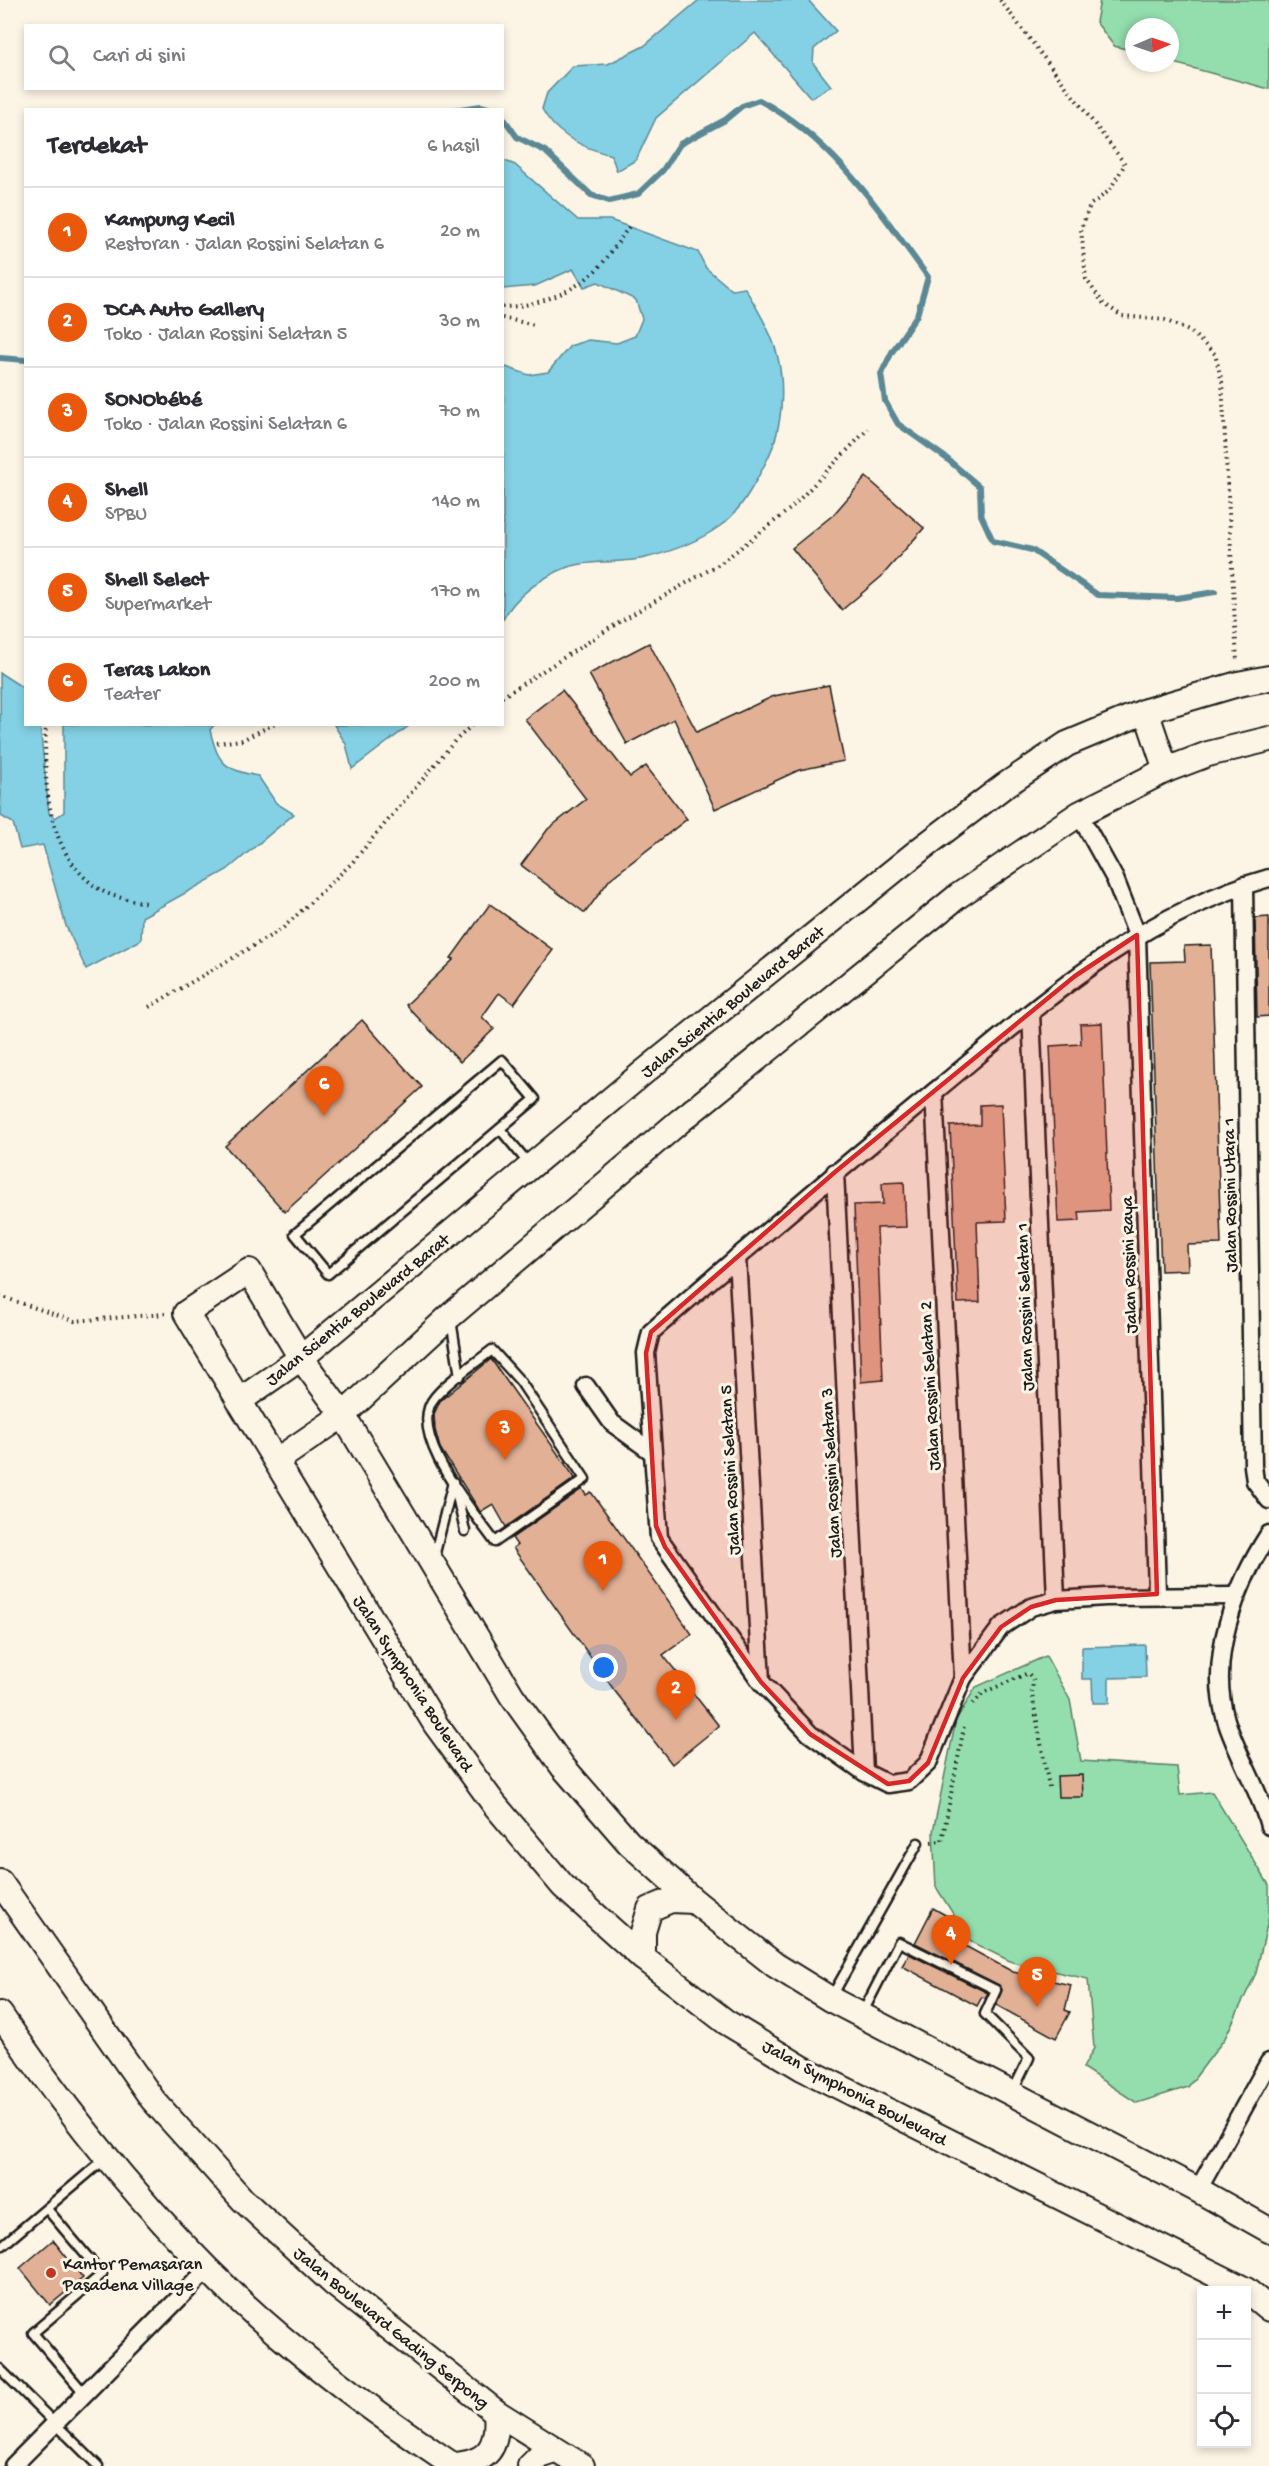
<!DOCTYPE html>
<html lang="id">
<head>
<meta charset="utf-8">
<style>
  :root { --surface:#fff; --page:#f7f7f7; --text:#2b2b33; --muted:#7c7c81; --line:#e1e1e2; --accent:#ea580c }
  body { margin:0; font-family:"Gochi Hand",sans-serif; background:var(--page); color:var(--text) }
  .controls { position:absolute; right:18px; bottom:18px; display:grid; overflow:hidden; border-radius:0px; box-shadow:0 3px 9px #0003 }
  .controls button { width:54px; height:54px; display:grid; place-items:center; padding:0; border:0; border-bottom:2px solid var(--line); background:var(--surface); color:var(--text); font:30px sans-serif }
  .compass { position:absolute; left:1125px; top:18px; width:54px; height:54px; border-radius:50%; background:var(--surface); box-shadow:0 3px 9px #0003; rotate:88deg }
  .you { position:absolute; left:604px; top:1668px; width:21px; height:21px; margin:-15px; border:4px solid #fff; border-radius:50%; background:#1a73e8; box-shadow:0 0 0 9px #1a73e833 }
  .badge { display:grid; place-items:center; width:39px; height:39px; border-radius:50%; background:var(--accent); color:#fff; font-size:20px; font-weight:700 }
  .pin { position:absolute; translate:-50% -50px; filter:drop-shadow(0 2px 3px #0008) }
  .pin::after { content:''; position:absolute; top:32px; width:21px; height:18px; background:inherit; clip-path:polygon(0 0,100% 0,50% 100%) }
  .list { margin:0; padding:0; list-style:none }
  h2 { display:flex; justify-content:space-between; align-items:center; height:78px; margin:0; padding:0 24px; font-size:26px }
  h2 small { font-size:20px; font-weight:400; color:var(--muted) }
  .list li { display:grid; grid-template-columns:39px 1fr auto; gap:18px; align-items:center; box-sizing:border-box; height:90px; padding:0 24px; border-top:2px solid var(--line) }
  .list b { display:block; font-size:22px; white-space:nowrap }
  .list p { margin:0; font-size:20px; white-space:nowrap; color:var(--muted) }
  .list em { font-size:20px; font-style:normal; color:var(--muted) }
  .icon { flex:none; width:33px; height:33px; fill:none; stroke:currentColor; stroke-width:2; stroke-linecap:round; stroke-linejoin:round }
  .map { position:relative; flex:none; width:1269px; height:2466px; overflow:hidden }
  .search { position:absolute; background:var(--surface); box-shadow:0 3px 9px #0003; left:24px; top:24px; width:480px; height:66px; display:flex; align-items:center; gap:15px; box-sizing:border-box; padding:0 21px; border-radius:0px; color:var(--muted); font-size:22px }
  .panel { position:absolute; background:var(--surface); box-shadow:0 3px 9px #0003; left:24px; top:108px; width:480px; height:618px; border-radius:0px }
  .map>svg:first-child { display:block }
</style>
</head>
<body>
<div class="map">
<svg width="1269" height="2466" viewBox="0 0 1269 2466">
  <rect width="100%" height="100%" fill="#fcf5e5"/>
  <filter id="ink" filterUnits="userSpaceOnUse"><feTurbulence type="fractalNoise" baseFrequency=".0167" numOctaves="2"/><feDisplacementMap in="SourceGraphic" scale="12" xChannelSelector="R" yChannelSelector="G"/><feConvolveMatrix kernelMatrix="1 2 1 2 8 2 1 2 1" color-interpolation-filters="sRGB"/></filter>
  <g filter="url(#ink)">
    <g fill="#94deae" stroke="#587d65" stroke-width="1.5">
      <path d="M1100 0H1269V89L1170 62V27H1134V51L1114 46 1096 22Z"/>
      <path d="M1046 1656 1070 1700 1081 1761 1177 1767 1180 1795 1212 1792 1269 1885V1916L1256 1973 1225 2038 1188 2087 1137 2103 1083 2068 1094 2048 1088 1979 1012 1962 971 1942 936 1887 933 1832 956 1720 976 1687Z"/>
    </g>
    <g fill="#84d0e4" stroke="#5a8894" stroke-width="1.5">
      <path d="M699 0H808L836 31 814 49 813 63 831 86 811 98 755 33 656 118 636 160 617 171 611 155C583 148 555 134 542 109L547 93 573 66 608 64 644 46Z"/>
      <path d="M503 160 515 165 578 220H610L698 252 706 268 732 290 745 288C757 309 773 334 778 358 785 389 782 428 769 456 758 478 741 512 720 526 699 541 670 552 645 558 621 564 592 559 568 567 544 576 514 596 503 620V366L529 375 548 372 570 346 588 340 617 343 635 336 642 319 636 300 598 282 584 287 573 269 535 286 503 289Z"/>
      <path d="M0 673 25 689 26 724 40 725 49 813 55 818 64 812V724L214 725 210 730C218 763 224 770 258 776L276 803 294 814 227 870 142 917 141 940 86 969 66 926 43 845 20 849 13 823 1 816Z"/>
      <path d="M334 725H410L352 769 346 744Z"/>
      <path d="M1145 1645 1146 1677 1109 1678V1703H1093L1092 1679H1082V1647Z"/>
    </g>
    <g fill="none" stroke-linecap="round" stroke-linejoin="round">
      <g stroke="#5a8894" stroke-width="6">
        <path d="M453 110 481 106 495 110"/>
        <path d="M502 116 517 137 545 151 591 195 609 201 638 194 663 170 680 144 725 120 742 106 759 100C833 139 880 211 928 277L917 315 892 352 881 374 885 401 898 424 946 458 980 487 981 515 993 541 1032 550 1098 595 1177 598 1215 592"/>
        <path d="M0 358 26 360"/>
      </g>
    </g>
    <g fill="#e2b095" stroke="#1c1c1c" stroke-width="1.5">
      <path d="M866 477 924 528 881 577 842 610 792 548 833 515Z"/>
      <path d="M649 643 697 732 774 696 829 685 844 761 799 770 715 809 674 719 627 744 589 674Z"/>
      <path d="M562 690 630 777 646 766 687 819 610 879 585 913 521 865 548 829 586 799 525 719Z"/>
      <path d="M490 904 553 950 514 1004 499 993 482 1017 494 1029 460 1062 406 1005 454 959 451 958Z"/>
      <path d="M1269 917V1016L1257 1017 1255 918Z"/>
      <path d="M1211 945 1221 1244 1187 1245 1188 1270 1161 1271 1150 962 1185 961 1184 946Z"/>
      <path d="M362 1020 422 1087 285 1212 225 1146Z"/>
      <path d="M1102 1023 1109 1210 1079 1212 1080 1221 1058 1222 1050 1046 1081 1044 1080 1024Z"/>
      <path d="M1001 1104 1006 1221 977 1222 980 1302 958 1303 950 1126 980 1125V1105Z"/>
      <path d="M904 1182 906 1227 877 1228 883 1380 861 1382 854 1205 883 1204 882 1183Z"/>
      <path d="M491 1359 575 1478 506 1527 493 1504 480 1512 478 1508 440 1448 435 1430 434 1414 440 1401Z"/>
      <path d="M582 1489 586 1495 591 1492 692 1634 663 1655 719 1726 672 1764 614 1690 513 1548 517 1545 512 1538Z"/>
      <path d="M1082 1775 1083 1797H1058L1057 1776Z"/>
      <path d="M933 1908 956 1921 960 1929 954 1940 1013 1972 1071 1985 1065 2010 1070 2012 1056 2038 996 2005 1002 1990 999 1985 915 1943Z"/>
      <path d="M909 1954 988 1993 985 1998 982 1997 977 2006 902 1966Z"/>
      <path d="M53 2240 83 2278 50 2305 20 2268Z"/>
    </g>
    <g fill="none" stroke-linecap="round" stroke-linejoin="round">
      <g stroke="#1c1c1c" stroke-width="13">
        <g id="lane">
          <path d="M502 1060 535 1099 328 1274 295 1234Z"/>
          <path d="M500 1129 529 1164"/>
          <path d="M451 1320 460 1376"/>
          <path d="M492 1350 520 1381 585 1479 495 1542C474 1512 404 1433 435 1397 450 1379 473 1365 492 1350Z"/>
          <path d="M455 1487 465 1531"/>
          <path d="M434 1557 453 1482"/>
          <path d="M832 1996 918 1843"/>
          <path d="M863 2012 899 1942 996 1990 985 2014 1029 2058 1013 2091"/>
          <path d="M47 2209 102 2274 33 2333 85 2394"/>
          <path d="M3 2245 106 2158"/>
          <path d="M0 2369 98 2466"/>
        </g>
      </g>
      <g stroke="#1c1c1c" stroke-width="21">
        <g id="street">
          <path d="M1079 814 1115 879 1137 935 1157 1594"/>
          <path d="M1244 885 1253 1466 1255 1481 1269 1500"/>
          <path d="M1031 1012 1056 1600"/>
          <path d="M934 1092 963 1678"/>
          <path d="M835 1172 864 1772"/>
          <path d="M737 1257 761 1681"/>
          <path d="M586 1386 612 1423 652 1452"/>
          <path d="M1269 1534C1236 1585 1207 1658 1226 1720 1237 1756 1260 1790 1269 1826"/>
          <path d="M1235 1596 1106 1597 1056 1600 1031 1607 1001 1627 963 1678 928 1763 909 1781 888 1784 864 1772 810 1734 761 1682 659 1538 646 1353 651 1332C746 1249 841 1168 939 1088 1042 1003 1137 915 1269 878"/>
          <path d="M1198 2190 1269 2062"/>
          <path d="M13 2466 208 2269"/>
        </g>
      </g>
      <g stroke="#1c1c1c" stroke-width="28">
        <g id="secondary">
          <path d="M1146 711 1166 770"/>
          <path d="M239 1401 301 1358 644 1072 922 848 1004 786 1067 744 1146 711 1238 684 1269 678"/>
          <path d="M276 1461 343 1415 450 1316 680 1121 958 896 1079 814 1166 770 1208 754 1269 739"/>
          <path d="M0 1882 153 2100 243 2200 333 2283 496 2412 582 2466"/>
          <path d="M643 1958V1932L650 1909 671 1900 694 1901"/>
          <path d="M0 2014C68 2114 147 2213 235 2296 302 2359 378 2415 454 2466"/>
          <path d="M1269 2230 1198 2190 830 1999 775 1965 694 1901 629 1843 563 1767 512 1696 343 1415 301 1358 249 1271 186 1313 436 1725 494 1804 563 1886 643 1958 726 2022 802 2068 1246 2290 1269 2309"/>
          <path d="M453 2465C488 2463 499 2447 496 2412"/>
          <path d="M530 2466 540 2456 555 2451"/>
        </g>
      </g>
      <g stroke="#1c1c1c" stroke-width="4" stroke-dasharray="1.5 4.5" stroke-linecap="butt">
        <path d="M1000 0 1125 164 1109 191 1090 205 1081 229 1086 279 1103 303 1122 316 1165 320 1191 332 1215 354 1222 382 1237 662"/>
        <path d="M502 307C536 307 576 292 599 267 611 254 620 239 630 225"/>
        <path d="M502 318 535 325"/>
        <path d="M502 697 626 618 721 563 790 509 868 429"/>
        <path d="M46 724C43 782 46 854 99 889 113 898 132 900 148 903"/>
        <path d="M217 743 242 740 274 724"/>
        <path d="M149 1007 282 929 351 864 454 742 473 724"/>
        <path d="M0 1296 74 1321 165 1314"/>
        <path d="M973 1704 983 1693 1028 1673 1033 1679 1032 1694 1049 1787"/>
        <path d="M931 1842 942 1841 964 1727"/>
      </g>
      <use href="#lane" stroke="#fcf5e5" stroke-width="8"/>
      <use href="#street" stroke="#fcf5e5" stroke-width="16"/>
      <use href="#secondary" stroke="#fcf5e5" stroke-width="24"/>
    </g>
  </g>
  <path fill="#d62828" fill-opacity="0.2" stroke="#d62828" stroke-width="4.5" stroke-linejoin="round" d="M1137 935 1157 1594 1056 1600 1031 1607 1001 1627 963 1678 928 1763 909 1781 888 1784 810 1734 761 1682 665 1547 656 1526 646 1353 651 1332 835 1172 1075 976Z"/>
  <circle fill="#c8321e" stroke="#fcf5e5" stroke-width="2" cx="51" cy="2273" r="6"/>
  <g text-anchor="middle" stroke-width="6" stroke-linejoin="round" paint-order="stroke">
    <g font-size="18" fill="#1c1c1c" stroke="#fcf5e5">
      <text transform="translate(732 1001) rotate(-39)" y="6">Jalan Scientia Boulevard Barat</text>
      <text transform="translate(1229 1195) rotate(-91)" y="6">Jalan Rossini Utara 1</text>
      <text transform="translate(1128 1265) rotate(-92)" y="6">Jalan Rossini Raya</text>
      <text transform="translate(1024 1307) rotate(-92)" y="6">Jalan Rossini Selatan 1</text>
      <text transform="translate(357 1309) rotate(-39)" y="6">Jalan Scientia Boulevard Barat</text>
      <text transform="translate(929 1386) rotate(-93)" y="6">Jalan Rossini Selatan 2</text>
      <text transform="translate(729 1470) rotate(-93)" y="6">Jalan Rossini Selatan 5</text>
      <text transform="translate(830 1473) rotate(-93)" y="6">Jalan Rossini Selatan 3</text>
      <text transform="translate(414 1683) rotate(57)" y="6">Jalan Symphonia Boulevard</text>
      <text transform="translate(855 2092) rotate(28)" y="6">Jalan Symphonia Boulevard</text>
      <text transform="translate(392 2327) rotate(39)" y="6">Jalan Boulevard Gading Serpong</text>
    </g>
    <g font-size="18" fill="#1c1c1c" stroke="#fcf5e5" text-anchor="start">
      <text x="63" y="2269">Kantor Pemasaran<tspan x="63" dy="21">Pasadena Village</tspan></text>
    </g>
  </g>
</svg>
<div class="controls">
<button>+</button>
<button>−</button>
<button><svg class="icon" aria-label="locate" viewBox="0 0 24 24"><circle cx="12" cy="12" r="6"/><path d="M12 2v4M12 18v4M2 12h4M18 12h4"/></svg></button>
</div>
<svg class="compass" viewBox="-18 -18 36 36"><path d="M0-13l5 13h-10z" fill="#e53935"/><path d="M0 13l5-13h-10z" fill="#7c7c81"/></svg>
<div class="you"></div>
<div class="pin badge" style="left:603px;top:1591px">1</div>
<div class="pin badge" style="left:676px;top:1720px">2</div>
<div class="pin badge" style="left:505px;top:1460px">3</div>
<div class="pin badge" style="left:951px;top:1965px">4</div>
<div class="pin badge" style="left:1037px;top:2007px">5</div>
<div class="pin badge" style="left:324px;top:1116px">6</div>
<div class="search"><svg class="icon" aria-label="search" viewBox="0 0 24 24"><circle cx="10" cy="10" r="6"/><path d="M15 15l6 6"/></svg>Cari di sini</div>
<section class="panel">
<h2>Terdekat<small>6 hasil</small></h2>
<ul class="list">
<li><span class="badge">1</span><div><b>Kampung Kecil</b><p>Restoran · Jalan Rossini Selatan 6</p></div><em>20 m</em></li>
<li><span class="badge">2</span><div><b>DCA Auto Gallery</b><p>Toko · Jalan Rossini Selatan 5</p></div><em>30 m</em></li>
<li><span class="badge">3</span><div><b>SONObébé</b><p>Toko · Jalan Rossini Selatan 6</p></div><em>70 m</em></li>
<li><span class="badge">4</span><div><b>Shell</b><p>SPBU</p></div><em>140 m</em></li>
<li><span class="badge">5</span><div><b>Shell Select</b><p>Supermarket</p></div><em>170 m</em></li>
<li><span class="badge">6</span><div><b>Teras Lakon</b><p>Teater</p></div><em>200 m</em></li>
</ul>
</section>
</div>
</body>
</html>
